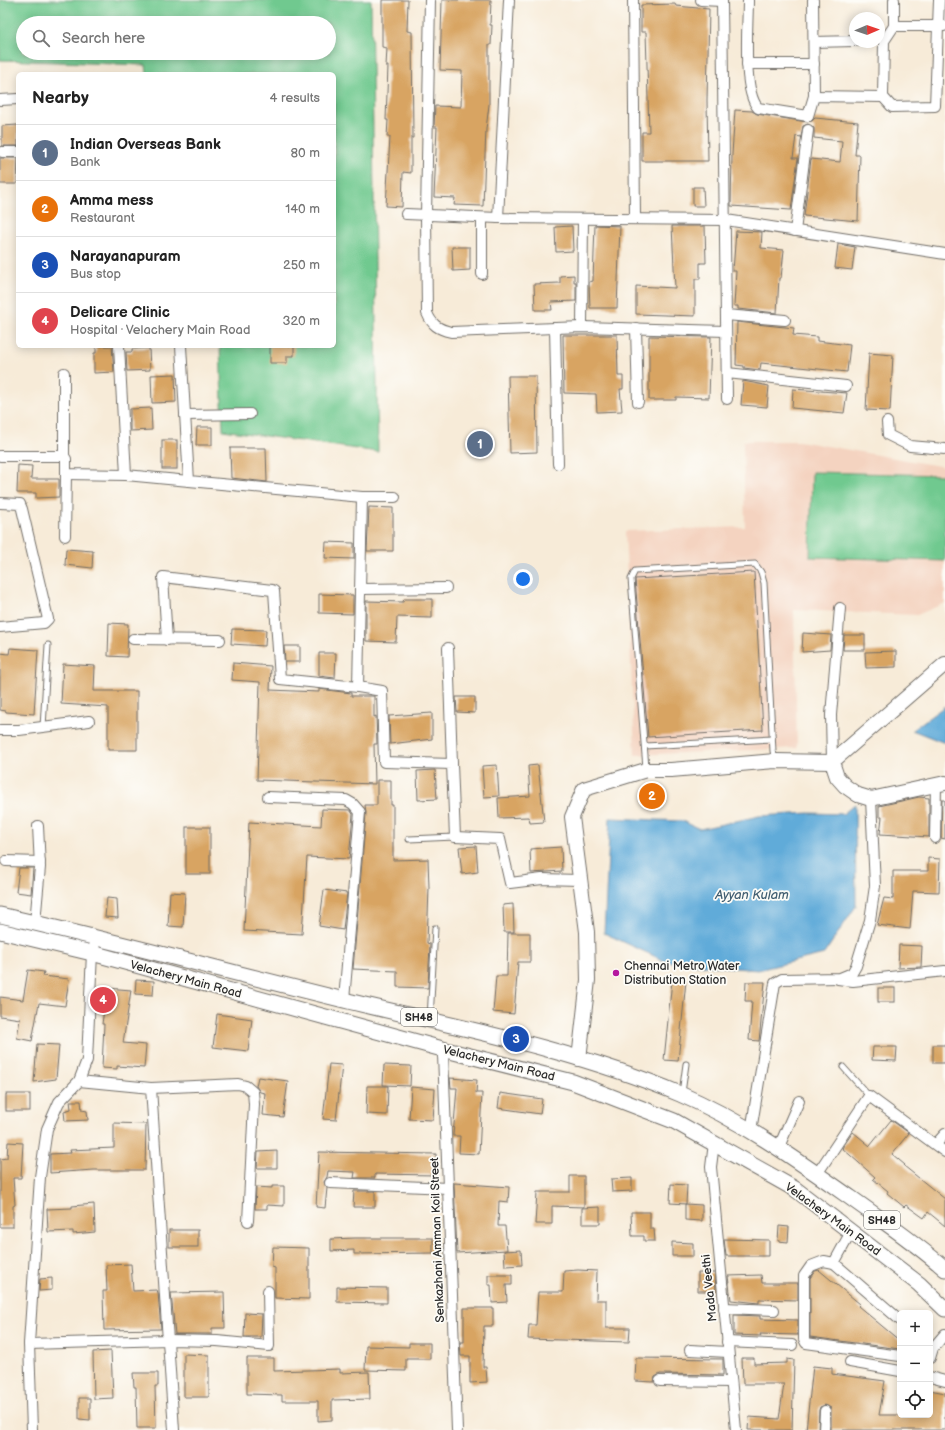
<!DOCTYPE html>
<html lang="en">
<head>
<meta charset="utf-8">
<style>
  :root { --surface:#fff; --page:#f6f6f6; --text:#222; --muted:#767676; --line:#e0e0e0; --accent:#0b8043 }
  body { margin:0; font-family:"Balsamiq Sans",sans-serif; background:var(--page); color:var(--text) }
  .controls { position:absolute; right:12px; bottom:12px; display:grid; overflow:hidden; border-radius:6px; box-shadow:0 2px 10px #0003 }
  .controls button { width:36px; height:36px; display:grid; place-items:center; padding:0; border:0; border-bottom:1px solid var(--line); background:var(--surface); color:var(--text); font:20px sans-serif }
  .compass { position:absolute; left:849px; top:12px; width:36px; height:36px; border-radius:50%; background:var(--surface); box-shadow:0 2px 10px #0003; rotate:88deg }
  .you { position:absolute; left:523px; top:579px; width:14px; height:14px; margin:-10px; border:3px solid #fff; border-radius:50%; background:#1a73e8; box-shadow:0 0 0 6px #1a73e833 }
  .badge { display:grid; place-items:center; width:26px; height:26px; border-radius:50%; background:var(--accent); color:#fff; font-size:13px; font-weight:700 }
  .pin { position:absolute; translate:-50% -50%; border:2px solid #fff; box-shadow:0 1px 4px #0006 }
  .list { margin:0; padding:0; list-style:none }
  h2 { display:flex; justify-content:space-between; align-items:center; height:52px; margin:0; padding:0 16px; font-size:17px }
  h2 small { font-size:13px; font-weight:400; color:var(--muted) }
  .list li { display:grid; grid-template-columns:26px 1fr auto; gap:12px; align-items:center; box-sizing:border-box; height:56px; padding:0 16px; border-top:1px solid var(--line) }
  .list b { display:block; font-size:15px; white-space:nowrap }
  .list p { margin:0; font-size:13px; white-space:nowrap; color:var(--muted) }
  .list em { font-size:13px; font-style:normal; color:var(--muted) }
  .icon { flex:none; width:22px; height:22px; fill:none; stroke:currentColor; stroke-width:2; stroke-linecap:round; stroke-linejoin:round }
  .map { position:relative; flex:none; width:945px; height:1430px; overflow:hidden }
  .search { position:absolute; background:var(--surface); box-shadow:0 2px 10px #0003; left:16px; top:16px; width:320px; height:44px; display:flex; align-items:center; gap:10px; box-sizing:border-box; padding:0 14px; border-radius:22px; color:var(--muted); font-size:15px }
  .panel { position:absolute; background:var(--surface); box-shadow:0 2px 10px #0003; left:16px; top:72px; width:320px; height:276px; border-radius:6px }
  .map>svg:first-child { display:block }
</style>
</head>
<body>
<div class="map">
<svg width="945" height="1430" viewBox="0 0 945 1430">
  <rect width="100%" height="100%" fill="#fdfcf7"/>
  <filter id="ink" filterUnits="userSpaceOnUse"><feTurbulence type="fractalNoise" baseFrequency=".025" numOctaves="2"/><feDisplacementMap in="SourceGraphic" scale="8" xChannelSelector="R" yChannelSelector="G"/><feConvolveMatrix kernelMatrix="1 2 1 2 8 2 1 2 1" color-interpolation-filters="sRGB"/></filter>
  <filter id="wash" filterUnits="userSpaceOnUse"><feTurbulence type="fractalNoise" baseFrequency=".012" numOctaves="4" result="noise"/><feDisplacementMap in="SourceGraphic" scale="16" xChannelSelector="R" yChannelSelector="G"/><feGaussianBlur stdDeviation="0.9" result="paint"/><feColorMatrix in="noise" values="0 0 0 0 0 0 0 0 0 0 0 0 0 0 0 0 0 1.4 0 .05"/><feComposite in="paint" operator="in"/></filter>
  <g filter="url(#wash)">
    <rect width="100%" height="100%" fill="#f7ebd8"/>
    <path fill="#f4d3c0" d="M743 441H799L945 467V603L917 615 794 610 797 748 635 755 625 531 745 527Z"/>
    <g fill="#70c98f" stroke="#4e7a5d" fill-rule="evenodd">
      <path d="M0 0H371L378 452 223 430 220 346H334V74H147L146 65 0 60ZM23 23H329V53H23Z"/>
      <path d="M812 472 945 475V561L810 557Z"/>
    </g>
    <g fill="#61abd9" stroke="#466b82">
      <path d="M945 706V743L912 730Z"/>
      <path d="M855 804 856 906 824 954 758 970 667 962 604 933 610 818 682 821 700 829 759 816 810 813 843 814Z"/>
    </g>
    <g id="blocks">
      <g fill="#d8a462">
        <path d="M382 0H408L407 31 412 32 413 138H411V173L403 172 402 207 386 206 390 137H387L388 120H386L388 66H386L387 48 382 47Z"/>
        <path d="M442 0H491L490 25H492L491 45H489V105L486 129 483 206 454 205 455 198 434 197 437 127H434L435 106 461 107 462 71 440 70Z"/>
        <path d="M675 4 676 6 709 9 707 100 708 161H642V132H649L646 32H641V5Z"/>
        <path d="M735 110 752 111 757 114 807 122 812 121 815 118 858 122 855 155H860L858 221 804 216 811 159 840 162 842 141 814 138V128L808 124 803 126 801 137 796 136 793 158H798L791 210 731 206 732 154Z"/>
        <path d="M18 125V146H2V126Z"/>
        <path d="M0 158H18L17 184H0Z"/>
        <path d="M693 187H703L704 206H693Z"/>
        <path d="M595 225 620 226 617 308H590L589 282 593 281Z"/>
        <path d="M572 226 573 251 556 252 555 227Z"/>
        <path d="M672 226H705L706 263H700V279H695V316L636 314V286L675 288Z"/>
        <path d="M736 231 762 232 761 248 784 250 781 278H779L777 313 738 309V306H734L736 271H733Z"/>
        <path d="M838 244 855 247 852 270 835 268Z"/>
        <path d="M452 247H470V270L453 271Z"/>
        <path d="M574 275V282H576V301L551 302 552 310H535L534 284 560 283V276Z"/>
        <path d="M737 322 794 328 793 335 817 337V341L850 345 847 372 761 363 760 370 744 368V366L736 365Z"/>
        <path d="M563 335H617L618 376H623V389H620L622 411 597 412 596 394 564 393Z"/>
        <path d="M649 336 711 337 709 398 676 397V400H649Z"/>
        <path d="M96 346H112L114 372 94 373V353H96Z"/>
        <path d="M270 346H294V356H287V363H270Z"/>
        <path d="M149 348 150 370 127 371 126 352H132V349Z"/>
        <path d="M869 353 893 355 890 411 866 410Z"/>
        <path d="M175 374 176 402 152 403 151 375Z"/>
        <path d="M508 376H536L537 452 510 453Z"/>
        <path d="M743 381 769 386 767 407 741 405Z"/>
        <path d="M793 389 847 393 844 413 792 408Z"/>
        <path d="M151 408 152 430 130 431V409Z"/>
        <path d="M197 427H212V445H196Z"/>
        <rect x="162" y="440" width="15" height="29"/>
        <path d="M230 448H266L267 482 231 478Z"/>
        <path d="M18 465 32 466 31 479H59V497L36 498V493H17Z"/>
        <path d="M369 507 393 508V551H367Z"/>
        <path d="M326 542 354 543V559L325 558Z"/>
        <path d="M66 549 93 551 92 568 65 565Z"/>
        <path d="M754 572 763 730 648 737 635 579Z"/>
        <path d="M319 594 353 595V614L319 613Z"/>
        <path d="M404 599H432V618L397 617 396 642 366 641V601L403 602Z"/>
        <path d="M109 623 128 624 127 657 108 656Z"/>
        <path d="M232 629 266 630 265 646 231 644Z"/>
        <path d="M803 633 831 635 830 650 802 652Z"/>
        <path d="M844 635H865V650H843Z"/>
        <path d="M284 646H300V662H285Z"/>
        <path d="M10 648 38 650 34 714 6 712V711L0 710V653L9 654Z"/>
        <path d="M896 651V667L866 668 865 652Z"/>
        <path d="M319 653H336L335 678 319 676Z"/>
        <path d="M233 663 271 666 270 690 319 692V689L351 693V696H374V717L376 716 377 744H374L375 784 257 780 260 682 232 680Z"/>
        <path d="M63 664 95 666 94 691H137V750H108V707L61 704Z"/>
        <path d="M456 697H475V713L457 712Z"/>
        <path d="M432 713V739L390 744 389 716Z"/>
        <path d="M497 765 499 796 484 797 482 766Z"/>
        <path d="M538 765 544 822 530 823 529 817 499 818 498 798 530 796 528 766Z"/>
        <path d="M435 770 437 799 418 800 417 771Z"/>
        <path d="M377 780H391V805H393V860L428 859 429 888 427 943 430 944 428 988 397 987V971L353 969 366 813 365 805H377Z"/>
        <path d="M919 797 929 798V837L880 834 882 817H879V806Z"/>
        <path d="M942 800H945V839L941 838Z"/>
        <path d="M322 809 350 810 353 814 349 859 307 857 302 934 244 931 249 822 321 826Z"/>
        <rect x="186" y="827" width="24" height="47"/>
        <path d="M476 846 478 872 462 874 459 847Z"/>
        <path d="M561 847 562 871 531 873 530 849Z"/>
        <path d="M928 858 940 859 939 892 913 891 910 929 877 925 884 898 893 899V871H928Z"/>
        <path d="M19 868H33L31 894 16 892Z"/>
        <path d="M324 890 347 893 343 930 319 926Z"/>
        <path d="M170 892 185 893 183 927 168 926Z"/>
        <path d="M107 898 117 899 118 918 105 917Z"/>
        <path d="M513 904 514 932H504L503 905Z"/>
        <path d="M508 933H530V962H518L514 1014 493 1012 496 976H507Z"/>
        <path d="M899 945 922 946 921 967 898 968Z"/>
        <path d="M28 970 44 972 43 976 69 979 65 1006 39 1003 32 1041 17 1038 20 1019 0 1016V997L23 1000Z"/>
        <path d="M136 980 154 981 153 995 135 994Z"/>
        <path d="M672 980 686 981 678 1061 664 1060Z"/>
        <path d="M746 982H765L759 1041 749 1040 752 1001H745Z"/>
        <path d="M107 988 131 990 123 1043 146 1045 144 1068 117 1066V1069L102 1068 104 1024H102Z"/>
        <rect x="878" y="988" width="17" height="14"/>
        <path d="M217 1014 252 1019 248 1051 213 1047Z"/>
        <path d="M37 1044 59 1045 56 1079 34 1082Z"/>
        <rect x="933" y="1045" width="12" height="18"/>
        <path d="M873 1047H897L896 1061 872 1060Z"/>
        <path d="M329 1064 342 1065 336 1120 323 1119Z"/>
        <path d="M384 1065 411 1066 410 1086 383 1085Z"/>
        <path d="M258 1077 288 1081 283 1117 263 1115 265 1093 260 1092 256 1086Z"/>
        <path d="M450 1078 477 1080 476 1093H482L479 1154 459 1153 460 1136H453L457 1088H451Z"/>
        <path d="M367 1086H388L387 1115 366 1114Z"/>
        <path d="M411 1087 435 1089 433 1120 409 1119Z"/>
        <path d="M500 1093 542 1099 540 1114 498 1108Z"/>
        <rect x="6" y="1094" width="24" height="17"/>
        <path d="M70 1101H81L82 1110 87 1111 88 1120 65 1121 64 1111 71 1109Z"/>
        <path d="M891 1120 909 1133 892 1154 905 1165 904 1166 945 1199V1226L928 1212 924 1218 906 1205 904 1207 887 1193 888 1191 873 1179 875 1177 842 1148 853 1132 870 1146Z"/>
        <path d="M114 1123 146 1124 145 1170H94L50 1173V1154L71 1153 70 1150 114 1148Z"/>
        <path d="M8 1142 23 1143 21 1178H13L15 1205 13 1206V1227H0V1159L7 1158Z"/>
        <path d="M277 1151V1168H257L258 1152Z"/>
        <path d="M319 1152 436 1154 435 1175 375 1174V1178H354L355 1172 328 1171 327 1177 324 1182 327 1188 325 1208 316 1207Z"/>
        <path d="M570 1176H584V1207L552 1206V1224H535L537 1192H570Z"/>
        <path d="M632 1178V1191L612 1192 611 1179Z"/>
        <path d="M454 1183 509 1187 508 1202 499 1201 498 1226H505L507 1250 457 1253Z"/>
        <path d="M671 1184 687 1185 686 1204 670 1203Z"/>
        <path d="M272 1186H284V1206L267 1205V1209H255L256 1187 272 1188Z"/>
        <path d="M354 1191H375V1207H353Z"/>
        <path d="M94 1204 95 1232 73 1234V1231L48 1232 47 1209 72 1208V1206Z"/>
        <path d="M685 1204 702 1205V1221L685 1220Z"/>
        <path d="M600 1207V1224H582V1208Z"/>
        <path d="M631 1212H650V1229H654L655 1241H644V1236H632Z"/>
        <path d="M779 1226 789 1227 788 1242 778 1241Z"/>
        <rect x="169" y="1230" width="29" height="17"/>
        <path d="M355 1238H433V1253L354 1254V1250L331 1251V1239Z"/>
        <path d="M724 1239 769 1240V1256H726Z"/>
        <path d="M672 1242 693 1243V1256H672Z"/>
        <path d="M273 1247 309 1248V1299L275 1298V1268L272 1267Z"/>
        <path d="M521 1250 522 1265 505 1266 504 1251Z"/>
        <path d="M131 1264 133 1291 157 1290 158 1293 161 1329 104 1330 103 1291H107L106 1265Z"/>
        <path d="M578 1270 597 1271 596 1300H606V1328H630L629 1342 528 1339 529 1325H536L538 1292H563L564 1271Z"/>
        <path d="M819 1270 860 1304 858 1306 900 1341V1349L810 1337V1278L815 1271Z"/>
        <path d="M698 1273H715L716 1291H698Z"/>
        <path d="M488 1275H512V1285H506L507 1302 492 1303 491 1285H488Z"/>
        <path d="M761 1275 762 1283H798V1300L759 1299V1303L731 1300 728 1276Z"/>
        <path d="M52 1278V1290L39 1291 40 1279Z"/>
        <path d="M337 1287 387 1288V1303L337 1302Z"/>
        <path d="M224 1292 225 1328H212V1334H175L171 1293Z"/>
        <path d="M464 1308H493V1326H484L483 1367H486L487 1382 470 1383V1356H461L460 1342H464Z"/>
        <path d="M245 1313 262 1314 261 1337H244Z"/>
        <path d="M734 1315 760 1316V1319L798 1320V1335L760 1334 761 1336 734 1335Z"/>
        <path d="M409 1343H430V1359H406V1371L365 1370 366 1346 409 1347Z"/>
        <path d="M111 1351 113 1398 94 1399 93 1352Z"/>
        <path d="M184 1354 209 1355V1397H184Z"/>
        <path d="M247 1358H274V1371L340 1369V1373L369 1372 370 1399 332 1400V1420L318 1421V1401H282V1395L247 1394Z"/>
        <path d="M636 1358 723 1359V1375L660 1374 655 1377 654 1382 635 1381Z"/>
        <path d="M742 1358H754V1364L787 1363V1359L794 1360 792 1430H748L749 1417 779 1419 784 1384H743Z"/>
        <path d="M813 1366 832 1368V1374L885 1381 879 1415H930V1390L945 1393V1430H831V1408L825 1405 820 1407 819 1410 818 1430H806Z"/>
        <path d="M133 1373H158V1386H155L156 1428H137L136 1387H134Z"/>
        <path d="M79 1398H90V1420L79 1419Z"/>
      </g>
    </g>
  </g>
  <g filter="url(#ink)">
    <use href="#blocks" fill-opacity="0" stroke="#726e68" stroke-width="1"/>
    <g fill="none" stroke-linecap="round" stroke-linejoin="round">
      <g stroke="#726e68" stroke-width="7">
        <g id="lane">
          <path d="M43 727 48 645"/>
          <path d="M645 746 772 739"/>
          <path d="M646 768 631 579 635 571 755 564 761 572 764 583 773 751 775 760"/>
          <path d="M409 839 455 837"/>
          <path d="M430 1019 435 928"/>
          <path d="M843 1067 869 1096"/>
          <path d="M682 1093 686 1064"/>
        </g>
      </g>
      <g stroke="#726e68" stroke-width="12">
        <g id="street">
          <path d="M430 0 426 215 427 313C432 325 438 329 451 332L582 327 726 331"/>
          <path d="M633 0 635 218"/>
          <path d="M701 0 722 1"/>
          <path d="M722 0 727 399"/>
          <path d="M748 0C748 25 742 90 758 108L808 116 814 96 883 97 892 107 935 106 939 0"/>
          <path d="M813 0 814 96"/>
          <path d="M894 26H944"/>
          <path d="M814 42 855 41"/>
          <path d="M747 64H814"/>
          <path d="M883 97 884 41 894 26V0"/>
          <path d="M0 100 18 99"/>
          <path d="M2 152H18"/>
          <path d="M406 214 498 218 726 220 945 254"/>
          <path d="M482 218V274"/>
          <path d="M498 218 509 0"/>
          <path d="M795 231 808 130"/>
          <path d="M726 315 785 320"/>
          <path d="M582 327 583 219"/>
          <path d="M555 328 558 464"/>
          <path d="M636 328 638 402"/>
          <path d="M119 346 126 475"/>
          <path d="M181 346 189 481 362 497H395"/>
          <path d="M64 373V456"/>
          <path d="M727 373 846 386"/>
          <path d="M185 415 250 414"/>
          <path d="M887 422 888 435 910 446 945 449"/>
          <path d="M0 456H64L66 459V474L126 475 189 481"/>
          <path d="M362 497 358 687 382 691 384 762 452 764 455 837 500 839 510 883 542 879 579 880"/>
          <path d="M0 503 20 504 22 509 48 619 44 623 0 627"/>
          <path d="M65 536 66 474"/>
          <path d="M360 589 446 588"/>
          <path d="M133 639 220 640"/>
          <path d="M167 640 163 577 272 590 274 591 280 679 358 687"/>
          <path d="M448 648 452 764"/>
          <path d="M0 730H19L89 721"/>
          <path d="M832 762 831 715 840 608"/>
          <path d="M268 797 346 800 353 804 360 812 344 1000"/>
          <path d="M935 838 936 785"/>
          <path d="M6 861 40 862"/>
          <path d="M35 923 40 867 38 826"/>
          <path d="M838 979 853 981 945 971"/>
          <path d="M446 1050 443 1055 444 1079 457 1430"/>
          <path d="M79 1081 151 1088 238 1084 246 1086 253 1092 254 1104 248 1221"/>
          <path d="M151 1088 174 1430"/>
          <path d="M751 1131 775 983 782 979 840 978 852 973 856 966 870 920 875 886 871 799"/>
          <path d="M714 1143 711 1167 736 1430"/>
          <path d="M936 1144 945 1134"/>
          <path d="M778 1149 799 1101"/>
          <path d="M817 1174 869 1096 945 1152"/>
          <path d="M330 1183 448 1188"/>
          <path d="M851 1232 834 1263 900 1320"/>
          <path d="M834 1263 824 1261 811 1266 804 1276V1339L806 1343 900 1356"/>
          <path d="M724 1308 774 1310"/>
          <path d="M727 1342 792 1345"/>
          <path d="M29 1344 168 1340 217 1341 269 1346 268 1291"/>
          <path d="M690 1350 728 1352"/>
          <path d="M930 1358 933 1348 945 1334"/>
          <path d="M850 1362 900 1371"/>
          <path d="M930 1377 945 1381"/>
          <path d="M660 1381 731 1382"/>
          <path d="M32 1430 29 1344 40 1177 47 1129 59 1102 79 1081 87 1060 92 953 97 937"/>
          <path d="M824 1430 825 1411"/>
        </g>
      </g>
      <g stroke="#726e68" stroke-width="16">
        <g id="secondary">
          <path d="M832 762 837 777 845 786 858 795 871 799 945 783"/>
          <path d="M579 1059 588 980 587 932 572 817 584 789 646 770H671L775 761 832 762 945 664"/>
        </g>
      </g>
      <g stroke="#726e68" stroke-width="17">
        <g id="primary">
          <path d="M0 915C115 941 229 972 344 1000 456 1027 573 1049 680 1094 741 1120 797 1160 851 1198 883 1221 916 1243 945 1269"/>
          <path d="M0 931 92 953 446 1050 573 1082 674 1121 795 1189 919 1284 945 1309"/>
        </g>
      </g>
      <use href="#lane" stroke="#fff" stroke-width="5"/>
      <use href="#street" stroke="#fff" stroke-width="10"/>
      <use href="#secondary" stroke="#fff" stroke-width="14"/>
      <use href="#primary" stroke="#fff" stroke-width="15"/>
    </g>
  </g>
  <circle fill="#b5179e" stroke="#fdfcf7" stroke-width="1.5" cx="616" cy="973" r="4"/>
  <g text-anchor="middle" stroke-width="3.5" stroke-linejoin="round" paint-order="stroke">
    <g fill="#fdfcf7" stroke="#6a6a68" stroke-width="1">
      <rect x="401" y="1008" width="36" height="18" rx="3"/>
      <rect x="864" y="1211" width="36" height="18" rx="3"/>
    </g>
    <g font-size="11" font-weight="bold" fill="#2b2b2b">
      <text x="419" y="1021">SH48</text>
      <text x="882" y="1224">SH48</text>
    </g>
    <g font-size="12" fill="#2b2b2b" stroke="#fdfcf7" text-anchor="start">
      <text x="624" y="970">Chennai Metro Water<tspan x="624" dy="14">Distribution Station</tspan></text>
    </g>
    <g font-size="12" fill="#2b2b2b" stroke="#fdfcf7">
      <text transform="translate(186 979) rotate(15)" y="4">Velachery Main Road</text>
      <text transform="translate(499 1063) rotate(14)" y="4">Velachery Main Road</text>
      <text transform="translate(833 1219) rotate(36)" y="4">Velachery Main Road</text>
      <text transform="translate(437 1240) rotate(-92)" y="4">Senkazhani Amman Koil Street</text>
      <text transform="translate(709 1288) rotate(-96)" y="4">Mada Veethi</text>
    </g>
    <g font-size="13" font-style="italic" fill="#415e71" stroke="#fdfcf7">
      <text x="752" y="899">Ayyan Kulam</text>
    </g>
  </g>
</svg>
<div class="controls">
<button>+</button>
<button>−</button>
<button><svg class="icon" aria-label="locate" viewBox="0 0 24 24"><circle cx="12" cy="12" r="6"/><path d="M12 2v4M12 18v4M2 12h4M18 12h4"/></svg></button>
</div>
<svg class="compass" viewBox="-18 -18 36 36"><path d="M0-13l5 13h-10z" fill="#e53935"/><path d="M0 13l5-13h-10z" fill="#767676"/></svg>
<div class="you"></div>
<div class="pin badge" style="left:480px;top:444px;background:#5c6f8a">1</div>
<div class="pin badge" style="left:652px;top:796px;background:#e8710a">2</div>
<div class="pin badge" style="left:516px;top:1039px;background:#1a4fb4">3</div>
<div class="pin badge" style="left:103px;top:1000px;background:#e0444e">4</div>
<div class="search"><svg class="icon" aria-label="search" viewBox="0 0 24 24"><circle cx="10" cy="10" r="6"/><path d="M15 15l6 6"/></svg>Search here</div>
<section class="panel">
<h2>Nearby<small>4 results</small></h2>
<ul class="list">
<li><span class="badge" style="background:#5c6f8a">1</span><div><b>Indian Overseas Bank</b><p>Bank</p></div><em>80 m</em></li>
<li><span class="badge" style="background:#e8710a">2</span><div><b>Amma mess</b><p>Restaurant</p></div><em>140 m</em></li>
<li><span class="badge" style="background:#1a4fb4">3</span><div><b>Narayanapuram</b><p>Bus stop</p></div><em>250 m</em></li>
<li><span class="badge" style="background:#e0444e">4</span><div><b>Delicare Clinic</b><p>Hospital · Velachery Main Road</p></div><em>320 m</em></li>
</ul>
</section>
</div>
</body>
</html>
